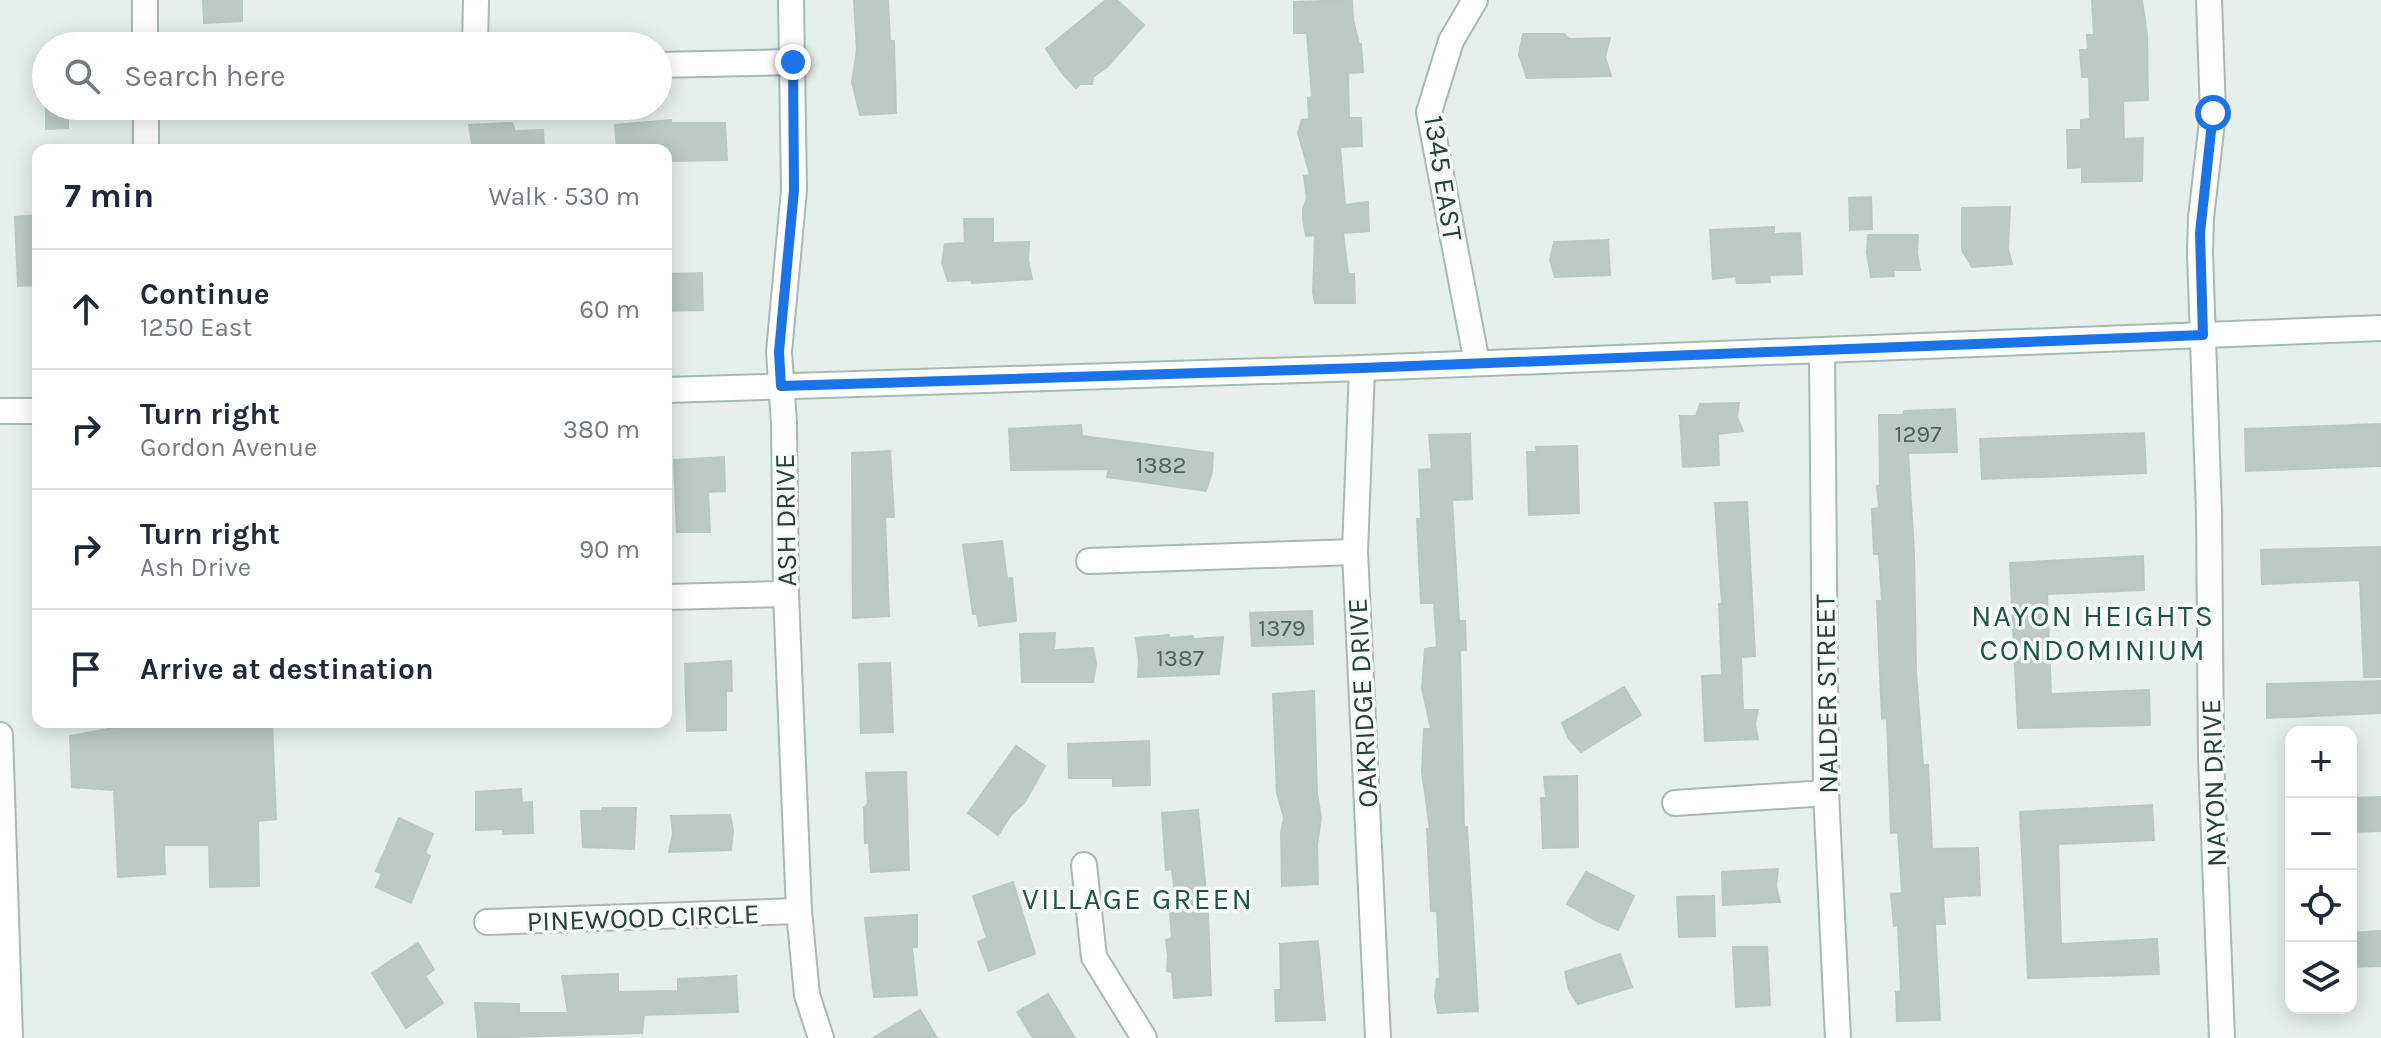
<!DOCTYPE html>
<html lang="en">
<head>
<meta charset="utf-8">
<style>
  :root { --surface:#fff; --page:#f2f2f3; --text:#1f2937; --muted:#747a83; --line:#e0e1e3 }
  body { margin:0; font-family:Karla,sans-serif; background:var(--page); color:var(--text) }
  .controls { position:absolute; right:24px; bottom:24px; display:grid; overflow:hidden; border-radius:16px; box-shadow:0 4px 20px #0003 }
  .controls button { width:72px; height:72px; display:grid; place-items:center; padding:0; border:0; border-bottom:2px solid var(--line); background:var(--surface); color:var(--text); font:40px sans-serif }
  .stop { position:absolute; width:24px; height:24px; margin:-18px; border:6px solid #1a73e8; border-radius:50%; background:#fff }
  .stop.end { background:#1a73e8; border-color:#fff; box-shadow:0 2px 8px #0008 }
  .list { margin:0; padding:0; list-style:none }
  h2 { display:flex; justify-content:space-between; align-items:center; height:104px; margin:0; padding:0 32px; font-size:34px }
  h2 small { font-size:26px; font-weight:400; color:var(--muted) }
  .list li { display:grid; grid-template-columns:52px 1fr auto; gap:24px; align-items:center; box-sizing:border-box; height:120px; padding:0 32px; border-top:2px solid var(--line) }
  .list b { display:block; font-size:30px; white-space:nowrap }
  .list p { margin:0; font-size:26px; white-space:nowrap; color:var(--muted) }
  .list em { font-size:26px; font-style:normal; color:var(--muted) }
  .icon { flex:none; width:44px; height:44px; fill:none; stroke:currentColor; stroke-width:2; stroke-linecap:round; stroke-linejoin:round }
  .map { position:relative; flex:none; width:2381px; height:1038px; overflow:hidden }
  .search { position:absolute; background:var(--surface); box-shadow:0 4px 20px #0003; left:32px; top:32px; width:640px; height:88px; display:flex; align-items:center; gap:20px; box-sizing:border-box; padding:0 28px; border-radius:44px; color:var(--muted); font-size:30px }
  .panel { position:absolute; background:var(--surface); box-shadow:0 4px 20px #0003; left:32px; top:144px; width:640px; height:584px; border-radius:16px }
  .map>svg:first-child { display:block }
</style>
</head>
<body>
<div class="map">
<svg width="2381" height="1038" viewBox="0 0 2381 1038">
  <rect width="100%" height="100%" fill="#e6efeb"/>
  <g fill="#bbcac4" stroke="#b8c9c2" stroke-width="2">
    <path d="M203 0H242V21L204 23Z"/>
    <path d="M854 0H888L890 41H894L896 113 860 115 852 82 857 50Z"/>
    <path d="M1106 0H1117L1144 25 1107 67 1093 77 1092 84H1080L1076 88 1062 73 1046 49Z"/>
    <path d="M1352 0 1353 20 1359 44H1361L1363 72 1348 73 1349 118H1361L1362 146 1340 147 1345 205 1368 202 1369 231 1343 233 1348 274H1354L1355 303H1315L1313 293 1315 235 1306 236 1303 219V209L1307 198 1304 176 1310 175 1298 133 1302 120 1309 119 1308 98 1312 97 1307 33H1294V2Z"/>
    <path d="M2092 0H2142L2147 35 2148 100 2123 101 2124 139 2143 138 2142 181 2082 182V167L2068 168 2067 130H2081V120L2090 119 2089 77H2082L2080 50H2088L2087 35H2094Z"/>
    <path d="M1523 34H1564L1569 39 1610 38 1605 57 1611 76 1527 78 1519 55Z"/>
    <path d="M46 106H68V128L46 129Z"/>
    <path d="M671 120V123H725L727 160 668 161 666 150H617L615 125Z"/>
    <path d="M512 123 515 131 543 130 544 150H473L469 125Z"/>
    <path d="M1871 197 1872 229 1850 230 1849 198Z"/>
    <path d="M2010 207 2008 249 2012 264 1972 267 1962 250V208Z"/>
    <path d="M38 215V285L18 286 15 217Z"/>
    <path d="M964 219H993V243L1029 242 1028 260 1032 279 972 283V280L948 281 942 263 945 244 965 243Z"/>
    <path d="M1774 227V234L1800 233 1802 274 1769 275 1770 282 1753 283H1737L1736 276 1713 279 1710 230Z"/>
    <path d="M1868 235H1918L1917 253 1920 270H1893L1894 276 1871 277 1867 253Z"/>
    <path d="M1608 240 1610 275 1555 277 1550 260 1554 242Z"/>
    <path d="M702 273 703 310 666 311V274Z"/>
    <path d="M1739 403 1737 417 1743 431 1718 434 1719 465 1683 467 1680 416H1696L1700 404Z"/>
    <path d="M1955 409 1957 452 1908 453 1914 552 1916 672 1923 765H1928L1932 849 1978 848 1980 895 1943 897 1945 924H1935L1940 1020 1897 1021 1896 992 1901 991 1898 925 1894 926 1891 894 1902 893 1898 832 1891 833 1887 718 1882 719 1880 674 1877 601H1882L1879 554H1874L1872 509 1879 508 1877 486H1880L1879 415H1903L1904 411Z"/>
    <path d="M2381 424V466L2246 471 2245 429Z"/>
    <path d="M1081 425 1082 436 1213 453 1212 472 1206 491 1107 477 1109 469 1011 470 1009 429Z"/>
    <path d="M2144 433 2146 473 1982 479 1980 439Z"/>
    <path d="M1470 434 1472 499 1452 500 1459 621H1465L1466 650H1460L1464 828 1467 827 1478 1011 1438 1013 1435 996 1437 979H1440L1437 911H1431L1427 829H1430L1422 772 1424 729H1431L1422 688 1425 649 1437 647 1434 603H1421L1417 519H1421L1419 470 1432 469 1429 435Z"/>
    <path d="M1577 446 1579 513 1529 515 1527 452H1537L1536 447Z"/>
    <path d="M890 451 894 517H885L889 616 853 618 852 453Z"/>
    <path d="M724 457 725 491 708 492 710 532H677L674 460Z"/>
    <path d="M1747 502 1755 656 1741 657 1743 710H1758L1755 724 1758 739 1705 741 1702 676 1722 675 1719 604H1722L1715 503Z"/>
    <path d="M1002 541 1007 579 1012 578 1016 621 979 626 977 614H973L963 545Z"/>
    <path d="M2381 547V677H2364L2360 580 2262 584 2261 550Z"/>
    <path d="M2143 556 2144 590 2047 594 2051 694 2149 690 2150 725 2018 728 2010 563Z"/>
    <path d="M1312 611 1313 644 1252 646 1250 613Z"/>
    <path d="M1055 633 1054 650 1093 648 1096 664 1093 682H1022L1020 634Z"/>
    <path d="M1169 635V638L1193 636V639L1223 637 1219 674 1138 677 1139 661 1136 638Z"/>
    <path d="M731 661 732 691H726V730L687 731 685 664Z"/>
    <path d="M890 663 893 732 861 733 859 664Z"/>
    <path d="M2381 681V713L2267 718V684Z"/>
    <path d="M1624 687 1641 715 1581 752 1569 739 1562 723Z"/>
    <path d="M1314 691 1317 793 1321 818 1317 845 1318 884 1282 886 1281 833 1284 818 1277 793 1273 694Z"/>
    <path d="M113 722H272L276 819 258 821 259 886 210 887 209 845H164L165 874 118 877 114 790 72 787 70 736 113 728Z"/>
    <path d="M1149 741 1150 785 1113 786V778H1069L1068 744Z"/>
    <path d="M1016 746 1045 766 1025 802 1011 815 998 835 968 813Z"/>
    <path d="M906 772 909 870 871 872 869 843H865L864 808 868 803 866 773Z"/>
    <path d="M1577 776 1578 847 1543 848 1541 798H1546L1544 777Z"/>
    <path d="M521 789 522 803 532 802 533 833 503 834V829L476 830V792Z"/>
    <path d="M2381 797V831L2351 832V798Z"/>
    <path d="M2152 805 2154 840 2058 844 2061 944 2157 939 2159 974 2028 978 2020 812Z"/>
    <path d="M602 808H636L634 849 583 847 581 811H603Z"/>
    <path d="M1198 810 1208 913 1211 995 1174 998 1172 972 1167 971 1168 955 1166 940 1172 938 1170 913H1177L1172 869 1166 870 1162 813Z"/>
    <path d="M730 815 733 830 731 850 669 852 673 834 671 816Z"/>
    <path d="M399 818 433 834 425 853 430 856 411 903 376 887 382 874 376 871Z"/>
    <path d="M1778 869 1776 886 1780 902 1723 905 1722 872Z"/>
    <path d="M1586 872 1634 896 1618 930 1599 922 1567 904Z"/>
    <path d="M1013 882 1035 954 989 971 978 942 987 938 973 896Z"/>
    <path d="M1714 896 1715 936 1679 937 1677 897Z"/>
    <path d="M917 915V947H912L917 995 874 997 865 918Z"/>
    <path d="M2381 931V966L2351 967V933Z"/>
    <path d="M1318 941 1325 1020 1276 1021 1275 990H1281L1280 944Z"/>
    <path d="M418 943 434 970 425 976 443 1003 406 1028 372 973Z"/>
    <path d="M1733 947H1767L1770 1005 1736 1007Z"/>
    <path d="M1620 954 1632 987 1578 1004 1569 990 1565 972Z"/>
    <path d="M618 974V992L678 991V979L736 976 738 1012 644 1015 642 1033 478 1038 475 1003 519 1004V1013H568L562 976Z"/>
    <path d="M1048 994 1075 1038H1033L1017 1012Z"/>
    <path d="M920 1010 937 1038H873Z"/>
  </g>
  <g fill="none" stroke-linecap="round" stroke-linejoin="round">
    <g stroke="#a8b8b2" stroke-width="28">
      <g id="street">
        <path d="M145 0V46"/>
        <path d="M791 0 794 190 779 352 784 423 786 594 799 911 807 995 821 1038"/>
        <path d="M1475 0 1451 41 1429 112 1477 363"/>
        <path d="M2209 0 2213 113 2201 218 2200 253 2209 513 2211 758 2222 1038"/>
        <path d="M475 46 476 0"/>
        <path d="M658 65 793 62"/>
        <path d="M146 106V150"/>
        <path d="M1822 350 1826 793 1838 1038"/>
        <path d="M1362 368 1355 552 1378 1038"/>
        <path d="M1089 561 1355 552"/>
        <path d="M666 597 786 594"/>
        <path d="M1675 803 1826 793"/>
        <path d="M1084 865 1094 957 1144 1038"/>
        <path d="M487 922 799 911"/>
      </g>
    </g>
    <g stroke="#a4bbb3" stroke-width="28">
      <g id="secondary">
        <path d="M666 390 1362 368 2381 328"/>
        <path d="M0 411H38"/>
        <path d="M0 735 10 1038"/>
      </g>
    </g>
    <use href="#street" stroke="#fff" stroke-width="24"/>
    <use href="#secondary" stroke="#fff" stroke-width="24"/>
  </g>
  <g fill="none" stroke-linecap="round" stroke-linejoin="round">
    <path stroke="#1a73e8" stroke-width="10" d="M793 62 794 190 779 352 781 386 1362 368 2203 335 2200 233 2213 113"/>
  </g>
  <g text-anchor="middle" stroke-width="7" stroke-linejoin="round" paint-order="stroke">
    <g font-size="24" fill="#4a645c">
      <text x="1918" y="442">1297</text>
      <text x="1161" y="473">1382</text>
      <text x="1282" y="636">1379</text>
      <text x="1180" y="666">1387</text>
    </g>
    <g font-size="28" fill="#24423a" stroke="#f7fbf9">
      <text transform="translate(1444 178) rotate(81)" y="10">1345 EAST</text>
      <text transform="translate(785 520) rotate(-91)" y="10">ASH DRIVE</text>
      <text transform="translate(1826 694) rotate(-91)" y="10">NALDER STREET</text>
      <text transform="translate(1362 703) rotate(-93)" y="10">OAKRIDGE DRIVE</text>
      <text transform="translate(2213 783) rotate(-92)" y="10">NAYON DRIVE</text>
      <text transform="translate(643 917) rotate(-2)" y="10">PINEWOOD CIRCLE</text>
    </g>
    <g font-size="30" letter-spacing="2" fill="#1f5548" stroke="#f7fbf9">
      <text x="2093" y="626">NAYON HEIGHTS<tspan x="2093" dy="34">CONDOMINIUM</tspan></text>
      <text x="1138" y="909">VILLAGE GREEN</text>
    </g>
  </g>
</svg>
<div class="controls">
<button>+</button>
<button>−</button>
<button><svg class="icon" aria-label="locate" viewBox="0 0 24 24"><circle cx="12" cy="12" r="6"/><path d="M12 2v4M12 18v4M2 12h4M18 12h4"/></svg></button>
<button><svg class="icon" aria-label="layers" viewBox="0 0 24 24"><path d="M12 4l9 5-9 5-9-5zM3 14l9 5 9-5"/></svg></button>
</div>
<div class="stop" style="left:2213px;top:113px"></div>
<div class="stop end" style="left:793px;top:62px"></div>
<div class="search"><svg class="icon" aria-label="search" viewBox="0 0 24 24"><circle cx="10" cy="10" r="6"/><path d="M15 15l6 6"/></svg>Search here</div>
<section class="panel">
<h2>7 min<small>Walk · 530 m</small></h2>
<ul class="list">
<li><svg class="icon" aria-label="ahead" viewBox="0 0 24 24"><path d="M12 20V5M6 11l6-6 6 6"/></svg><div><b>Continue</b><p>1250 East</p></div><em>60 m</em></li>
<li><svg class="icon" aria-label="right" viewBox="0 0 24 24"><path d="M7 20v-9h11M14 6l5 5-5 5"/></svg><div><b>Turn right</b><p>Gordon Avenue</p></div><em>380 m</em></li>
<li><svg class="icon" aria-label="right" viewBox="0 0 24 24"><path d="M7 20v-9h11M14 6l5 5-5 5"/></svg><div><b>Turn right</b><p>Ash Drive</p></div><em>90 m</em></li>
<li><svg class="icon" aria-label="arrive" viewBox="0 0 24 24"><path d="M6 21V4h12l-3 4 3 4H6"/></svg><div><b>Arrive at destination</b></div></li>
</ul>
</section>
</div>
</body>
</html>
